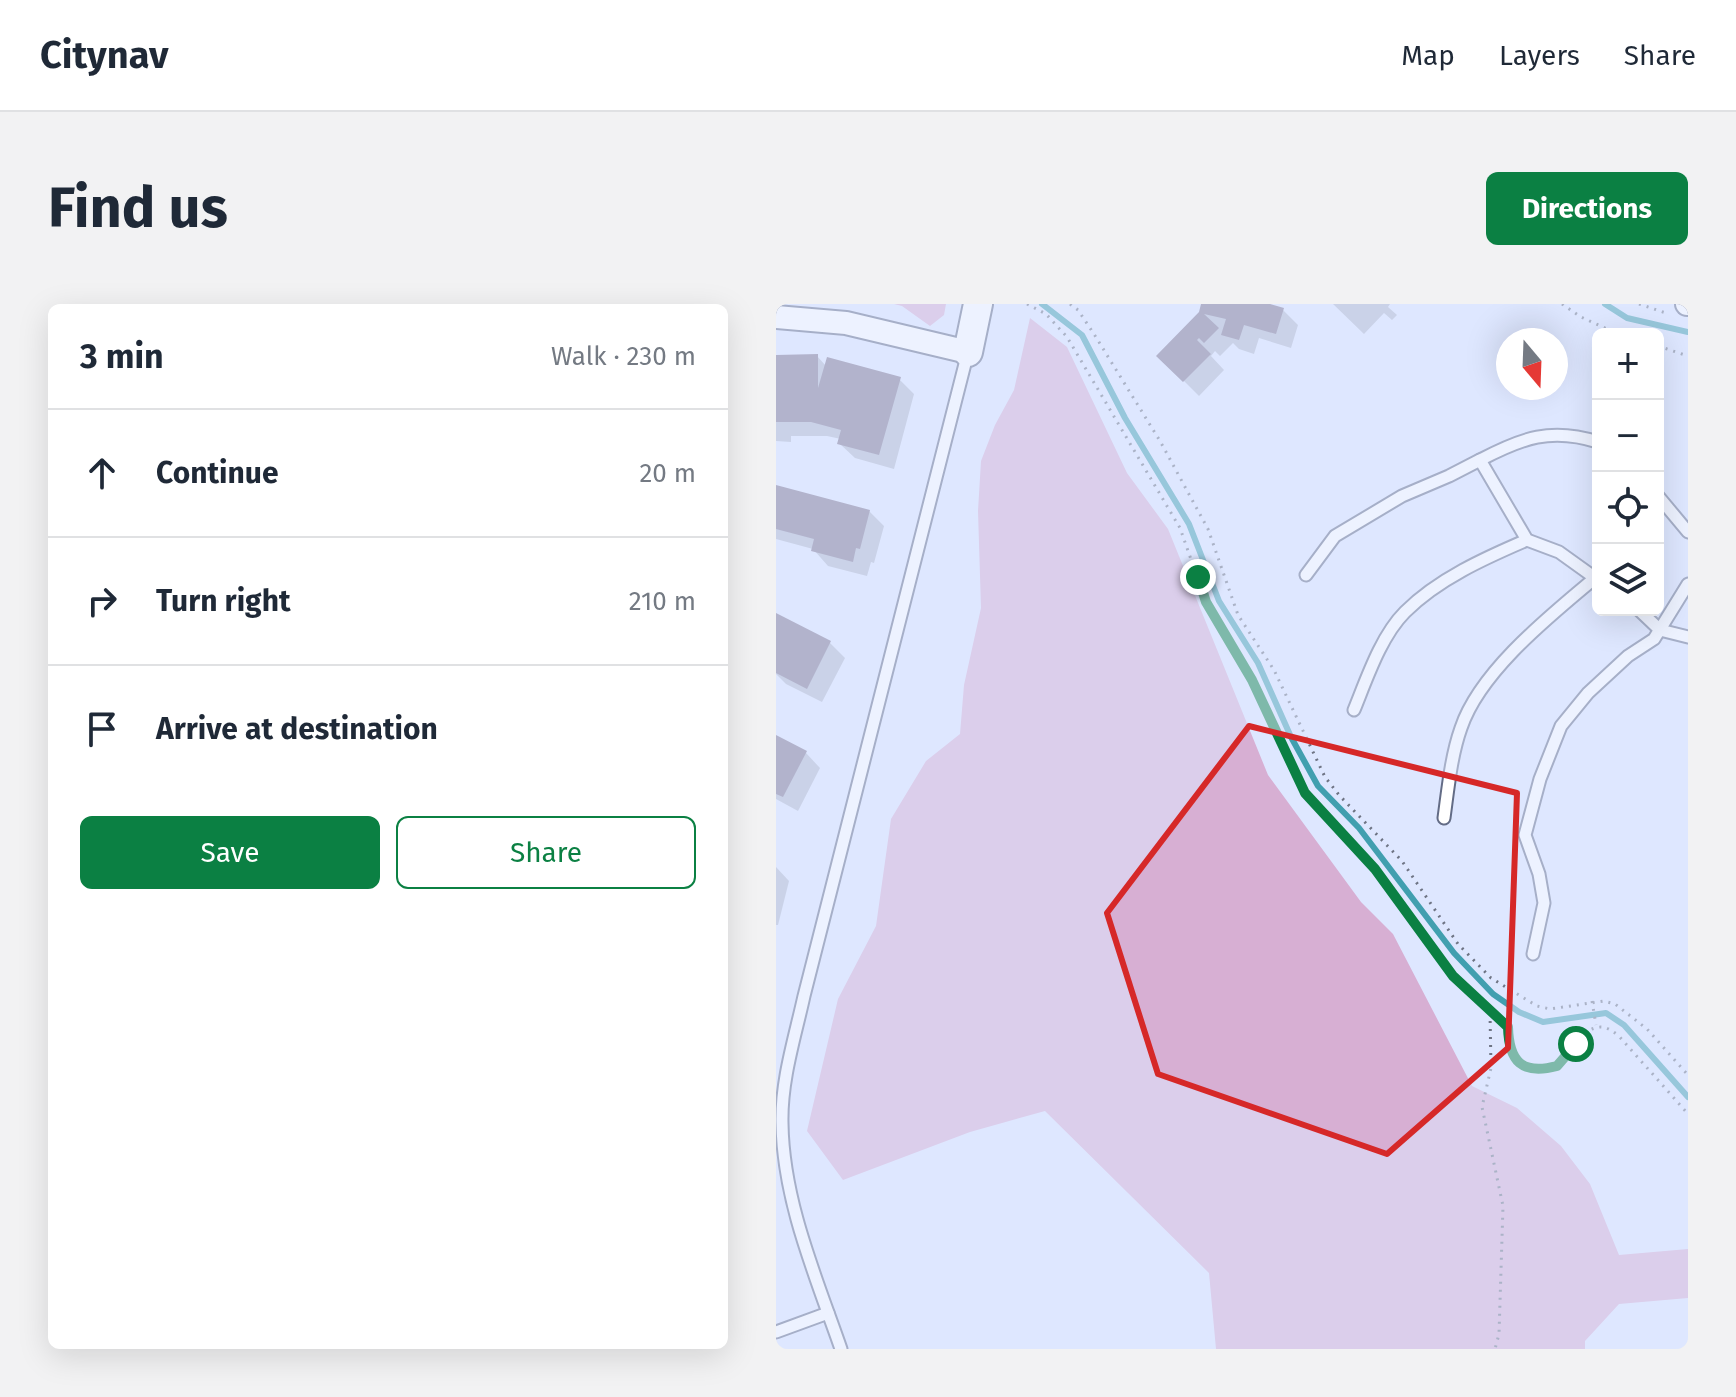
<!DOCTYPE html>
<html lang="en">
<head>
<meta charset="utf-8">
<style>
  :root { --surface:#fff; --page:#f2f2f3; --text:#1f2937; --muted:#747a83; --line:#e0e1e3; --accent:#0b8043 }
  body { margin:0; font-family:"Fira Sans",sans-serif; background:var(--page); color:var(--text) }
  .controls { position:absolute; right:24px; top:24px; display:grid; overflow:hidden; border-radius:12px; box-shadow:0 8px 32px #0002 }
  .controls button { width:72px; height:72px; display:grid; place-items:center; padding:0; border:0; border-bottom:2px solid var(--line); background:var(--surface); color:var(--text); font:40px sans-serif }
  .compass { position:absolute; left:720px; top:24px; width:72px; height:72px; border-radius:50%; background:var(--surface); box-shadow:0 8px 32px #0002; rotate:161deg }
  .stop { position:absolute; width:24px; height:24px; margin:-18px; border:6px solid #0b8043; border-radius:50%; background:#fff }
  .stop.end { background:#0b8043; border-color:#fff; box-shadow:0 2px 8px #0008 }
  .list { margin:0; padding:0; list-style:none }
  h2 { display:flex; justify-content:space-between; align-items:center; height:104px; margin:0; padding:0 32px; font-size:34px }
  h2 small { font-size:26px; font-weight:400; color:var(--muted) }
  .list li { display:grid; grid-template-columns:52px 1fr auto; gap:24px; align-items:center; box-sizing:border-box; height:128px; padding:0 32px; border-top:2px solid var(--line) }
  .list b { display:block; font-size:30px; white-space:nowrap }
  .list em { font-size:26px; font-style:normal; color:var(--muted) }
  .actions { display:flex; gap:16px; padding:24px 32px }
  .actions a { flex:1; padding:18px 0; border:2px solid var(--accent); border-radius:12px; text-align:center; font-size:28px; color:var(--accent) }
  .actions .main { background:var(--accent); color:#fff }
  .icon { flex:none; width:44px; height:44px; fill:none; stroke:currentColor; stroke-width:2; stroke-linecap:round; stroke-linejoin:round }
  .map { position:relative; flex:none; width:912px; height:1045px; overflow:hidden; border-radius:12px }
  header { display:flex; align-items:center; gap:48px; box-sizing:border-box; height:112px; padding:0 40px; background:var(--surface); border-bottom:2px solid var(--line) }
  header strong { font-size:38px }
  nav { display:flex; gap:44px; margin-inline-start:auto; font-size:28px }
  .intro { display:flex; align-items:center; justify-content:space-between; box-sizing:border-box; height:192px; padding:0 48px }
  h1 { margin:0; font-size:56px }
  .button { padding:20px 36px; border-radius:12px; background:var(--accent); color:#fff; font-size:28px; font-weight:700 }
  main { display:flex; gap:48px; padding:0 48px }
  aside { flex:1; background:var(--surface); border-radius:12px; box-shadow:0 8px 32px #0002 }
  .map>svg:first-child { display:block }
</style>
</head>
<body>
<header>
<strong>Citynav</strong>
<nav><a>Map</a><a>Layers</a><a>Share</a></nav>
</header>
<div class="intro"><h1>Find us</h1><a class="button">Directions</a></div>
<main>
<aside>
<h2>3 min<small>Walk · 230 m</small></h2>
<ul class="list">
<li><svg class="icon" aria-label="ahead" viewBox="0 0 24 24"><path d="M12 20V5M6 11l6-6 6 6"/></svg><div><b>Continue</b></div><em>20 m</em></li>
<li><svg class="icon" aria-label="right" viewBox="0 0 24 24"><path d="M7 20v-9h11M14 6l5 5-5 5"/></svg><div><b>Turn right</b></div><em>210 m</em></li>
<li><svg class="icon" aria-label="arrive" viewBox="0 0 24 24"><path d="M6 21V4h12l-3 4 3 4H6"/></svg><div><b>Arrive at destination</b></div></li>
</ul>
<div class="actions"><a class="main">Save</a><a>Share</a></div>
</aside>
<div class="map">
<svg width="912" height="1045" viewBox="0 0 912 1045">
  <rect width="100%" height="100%" fill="#dee7ff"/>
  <g fill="#d7afd3">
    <path d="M118 0H170L168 11 154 22 126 2Z"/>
    <path d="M254 14 291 43 351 169 392 225 492 471 585 598 617 630 696 782 741 804 785 842 814 880 843 951 912 945V994L843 1000 809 1037V1045H440L433 969 269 807 194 828 67 876 31 827 62 695 100 622 115 515 150 457 184 430 188 381 205 304 202 207 205 157 219 121 238 86Z"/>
  </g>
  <g fill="#0003">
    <path d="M427 0H487L507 6 522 21 515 44 483 34 478 50 463 45 457 39 444 52 439 47 435 52 448 66 423 92 383 52 424 9Z"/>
    <path d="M557 0H614L612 3 621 11 616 16 608 9 588 30Z"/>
    <path d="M41 52 50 62 123 75 138 90 118 165 79 154 64 140 65 135 51 132H15V138L0 137V53Z"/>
    <path d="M0 183 93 207 108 222 98 259 95 258 91 272 52 262 37 245 0 235Z"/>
    <path d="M0 311 54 339 69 354 46 398 10 380 0 370Z"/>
    <path d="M0 434 30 449 44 464 22 507 0 495Z"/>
    <path d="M0 563 13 577 2 621H0Z"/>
  </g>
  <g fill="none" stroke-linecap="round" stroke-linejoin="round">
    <g stroke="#419faf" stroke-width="6">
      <path d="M266 0 306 31 349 114 413 220 443 297 482 359 515 433 542 482 583 524 678 649 717 690 743 708 767 718 830 709 848 721 912 793"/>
      <path d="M829 0 851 14 912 28"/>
    </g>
  </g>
  <g fill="#7d748f">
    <path d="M425 0H494L508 4 500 30 468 21 463 36 445 31 450 15 428 10 443 24 428 39 423 34 421 36 435 50 407 78 380 52 423 8Z"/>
    <path d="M42 50V84L51 53 125 73 103 151 61 140 65 126 35 118H0V51Z"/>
    <path d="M0 181 94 206 84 245 80 244 77 258 35 247 38 235 0 225Z"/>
    <path d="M0 309 55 337 31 385 0 369Z"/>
    <path d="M0 431 31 447 7 493 0 490Z"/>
  </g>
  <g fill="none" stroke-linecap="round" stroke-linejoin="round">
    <g stroke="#636c86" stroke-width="15">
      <g id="service">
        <path d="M822 138C775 123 746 134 704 156L751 236 783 248 822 276"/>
        <path d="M882 192 912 228"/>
        <path d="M530 271 559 232 626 192 673 172 704 156"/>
        <path d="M863 306 884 326 912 333"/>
        <path d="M578 406C591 374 605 332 629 308 662 275 709 254 751 236"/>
        <path d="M668 514C672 485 675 452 685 424 704 367 775 311 819 274"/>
        <path d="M757 650 768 599 763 570 749 531 764 475 785 422 812 389 852 352 878 335 912 280"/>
        <path d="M0 1028 52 1009"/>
        <path d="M65 1045C40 973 7 897 6 819 5 776 19 733 28 692L192 48"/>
      </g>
    </g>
    <g stroke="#636c86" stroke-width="26">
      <g id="minor">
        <path d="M911 0H912"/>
        <path d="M0 13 70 19 192 48"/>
      </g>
    </g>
    <g stroke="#636c86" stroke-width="32">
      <path id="tertiary" d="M192 48 202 0"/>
    </g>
    <g stroke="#6e7484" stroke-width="3" stroke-dasharray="2 6" stroke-linecap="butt">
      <path d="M251 0 270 10 291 33 404 224 430 298 476 376 529 489 599 565 677 672 732 723C733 748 748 779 779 763 786 759 807 733 814 726 826 720 832 724 842 731L912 810"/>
      <path d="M294 0 302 6 318 30 384 137 432 225 462 311 498 366 549 473 563 491 626 557 682 640 715 674 761 702 774 705 828 697 839 700 871 725 912 771"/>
      <path d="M786 0 805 13 842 30"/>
      <path d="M863 0 893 10"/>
      <path d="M882 42 912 52"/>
      <path d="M816 697 820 721"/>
      <path d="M714 709 715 764 706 803 727 902 723 1030 719 1045"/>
    </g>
    <use href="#service" stroke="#fff" stroke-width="11"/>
    <use href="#minor" stroke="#fff" stroke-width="22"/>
    <use href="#tertiary" stroke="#fff" stroke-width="28"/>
  </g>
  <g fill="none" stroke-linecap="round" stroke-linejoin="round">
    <path stroke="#0b8043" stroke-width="10" d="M422 273 430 298 476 376 529 489 599 565 677 672 732 723C733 758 746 771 781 762L800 740"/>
  </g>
  <path d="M0 0H912V1045H0ZM473 422 741 489 732 744 611 850 382 770 331 609Z" fill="#dee7ff" fill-opacity=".55" fill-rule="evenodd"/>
  <path fill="none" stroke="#d62828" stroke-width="6" stroke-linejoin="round" d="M473 422 741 489 732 744 611 850 382 770 331 609Z"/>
</svg>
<div class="controls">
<button>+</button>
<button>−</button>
<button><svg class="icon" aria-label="locate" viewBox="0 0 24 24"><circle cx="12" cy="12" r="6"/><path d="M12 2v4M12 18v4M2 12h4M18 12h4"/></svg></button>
<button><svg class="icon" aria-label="layers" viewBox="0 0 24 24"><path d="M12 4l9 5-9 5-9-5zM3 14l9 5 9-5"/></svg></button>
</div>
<svg class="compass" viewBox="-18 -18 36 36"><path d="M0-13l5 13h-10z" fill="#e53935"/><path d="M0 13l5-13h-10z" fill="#747a83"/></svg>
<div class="stop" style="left:800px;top:740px"></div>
<div class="stop end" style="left:422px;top:273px"></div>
</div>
</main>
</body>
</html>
